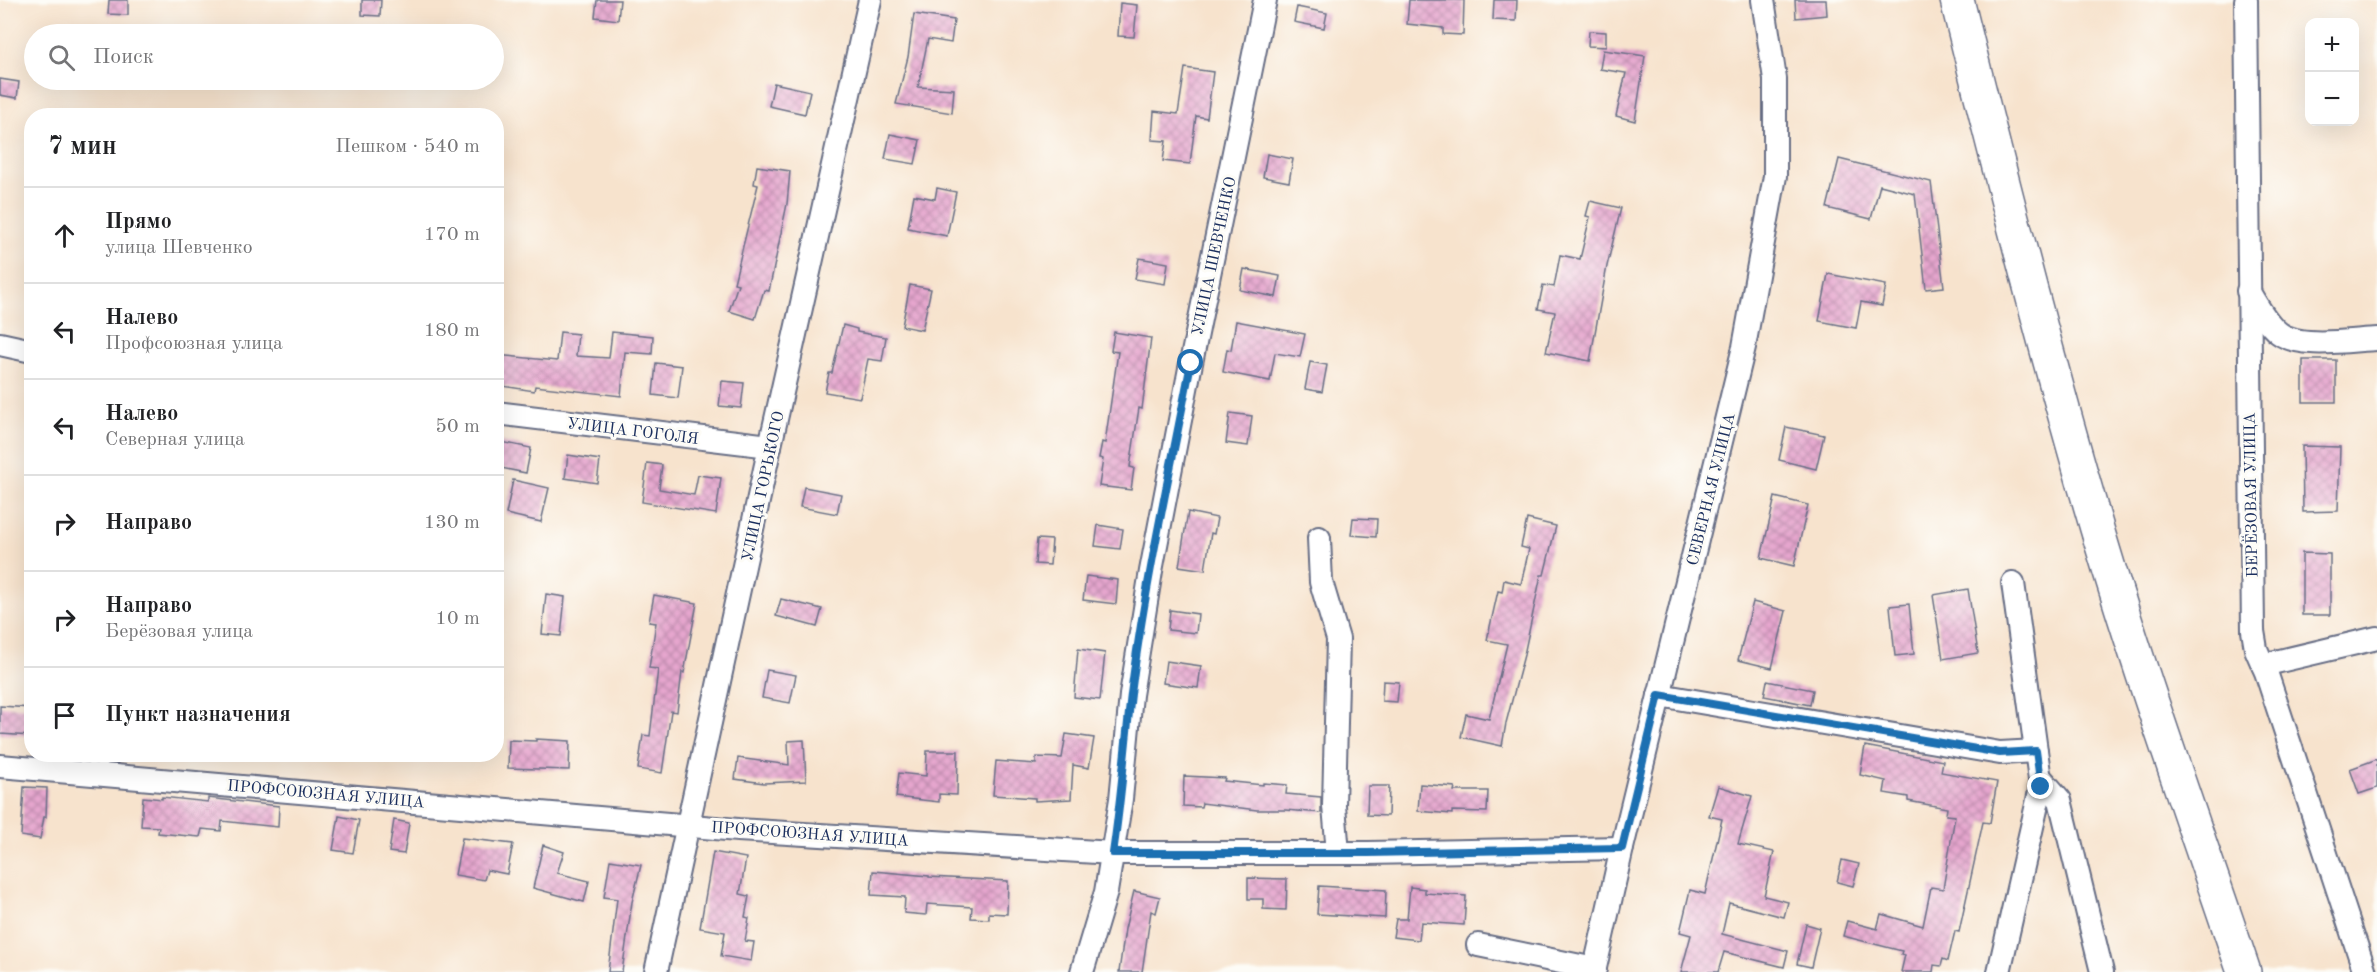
<!DOCTYPE html>
<html lang="ru">
<head>
<meta charset="utf-8">
<style>
  :root { --surface:#fff; --page:#f2f2f2; --text:#202124; --muted:#757577; --line:#e0e0e0 }
  body { margin:0; font-family:"Old Standard TT",serif; background:var(--page); color:var(--text) }
  .controls { position:absolute; right:18px; top:18px; display:grid; overflow:hidden; border-radius:12px; box-shadow:0 6px 24px #0002 }
  .controls button { width:54px; height:54px; display:grid; place-items:center; padding:0; border:0; border-bottom:2px solid var(--line); background:var(--surface); color:var(--text); font:30px sans-serif }
  .stop { position:absolute; width:18px; height:18px; margin:-14px; border:4px solid #1f6fb2; border-radius:50%; background:#fff }
  .stop.end { background:#1f6fb2; border-color:#fff; box-shadow:0 2px 6px #0008 }
  .list { margin:0; padding:0; list-style:none }
  h2 { display:flex; justify-content:space-between; align-items:center; height:78px; margin:0; padding:0 24px; font-size:26px }
  h2 small { font-size:20px; font-weight:400; color:var(--muted) }
  .list li { display:grid; grid-template-columns:39px 1fr auto; gap:18px; align-items:center; box-sizing:border-box; height:96px; padding:0 24px; border-top:2px solid var(--line) }
  .list b { display:block; font-size:22px; white-space:nowrap }
  .list p { margin:0; font-size:20px; white-space:nowrap; color:var(--muted) }
  .list em { font-size:20px; font-style:normal; color:var(--muted) }
  .icon { flex:none; width:33px; height:33px; fill:none; stroke:currentColor; stroke-width:2; stroke-linecap:round; stroke-linejoin:round }
  .map { position:relative; flex:none; width:2377px; height:972px; overflow:hidden }
  .search { position:absolute; background:var(--surface); box-shadow:0 6px 24px #0002; left:24px; top:24px; width:480px; height:66px; display:flex; align-items:center; gap:15px; box-sizing:border-box; padding:0 21px; border-radius:33px; color:var(--muted); font-size:22px }
  .panel { position:absolute; background:var(--surface); box-shadow:0 6px 24px #0002; left:24px; top:108px; width:480px; height:654px; border-radius:24px }
  .map>svg:first-child { display:block }
</style>
</head>
<body>
<div class="map">
<svg width="2377" height="972" viewBox="0 0 2377 972">
  <defs>
    <pattern id="building-cross-hatch" width="8" height="8" patternUnits="userSpaceOnUse" patternTransform="scale(1.5)"><rect width="8" height="8" fill="#e6a6ce"/><path d="M0 0l8 8M0 8l8-8" fill="none" stroke="#ba88aa"/></pattern>
  </defs>
  <rect width="100%" height="100%" fill="#fdfcf7"/>
  <filter id="ink" filterUnits="userSpaceOnUse"><feTurbulence type="fractalNoise" baseFrequency=".0167" numOctaves="2"/><feDisplacementMap in="SourceGraphic" scale="12" xChannelSelector="R" yChannelSelector="G"/><feConvolveMatrix kernelMatrix="1 2 1 2 8 2 1 2 1" color-interpolation-filters="sRGB"/></filter>
  <filter id="wash" filterUnits="userSpaceOnUse"><feTurbulence type="fractalNoise" baseFrequency=".008" numOctaves="4" result="noise"/><feDisplacementMap in="SourceGraphic" scale="24" xChannelSelector="R" yChannelSelector="G"/><feGaussianBlur stdDeviation="1.35" result="paint"/><feColorMatrix in="noise" values="0 0 0 0 0 0 0 0 0 0 0 0 0 0 0 0 0 1.4 0 .05"/><feComposite in="paint" operator="in"/></filter>
  <g filter="url(#wash)">
    <rect width="100%" height="100%" fill="#f7e3cd"/>
    <g id="blocks">
      <g fill="url(#building-cross-hatch)">
        <path d="M109 0H128V15L108 14Z"/>
        <path d="M362 0H381L380 16 362 15Z"/>
        <path d="M597 0H620L618 20 595 17Z"/>
        <path d="M1409 0H1464L1463 35 1443 34V28L1407 24Z"/>
        <path d="M1494 0H1517L1516 21 1493 20Z"/>
        <path d="M1795 0H1826L1827 15 1796 18Z"/>
        <path d="M1120 3 1137 5 1134 37 1118 36Z"/>
        <path d="M1297 7 1327 13 1324 28 1294 22Z"/>
        <path d="M914 14 954 20 951 43 928 39 918 87 954 89 952 113 896 104 908 57Z"/>
        <path d="M1589 31 1606 32V47L1588 46Z"/>
        <path d="M1603 50 1645 56 1635 121 1616 116 1626 73 1600 69Z"/>
        <path d="M1185 68 1213 72 1207 118 1196 116 1190 164 1163 161 1166 141 1152 140 1154 111 1178 114Z"/>
        <path d="M0 79 19 82 17 98 0 95Z"/>
        <path d="M774 83 810 91 805 114 769 106Z"/>
        <path d="M890 134 920 140 915 164 885 159Z"/>
        <path d="M1267 154 1293 159 1289 182 1263 177Z"/>
        <path d="M1839 159 1931 182 1944 287 1926 289 1915 194 1880 185 1871 219 1827 208Z"/>
        <path d="M757 166 790 171 787 204 769 291 764 290 755 319 729 311 738 284 734 283 758 185 754 184Z"/>
        <path d="M937 188 956 192 947 236 908 228 914 195 935 199Z"/>
        <path d="M1590 201 1621 208 1607 266 1590 361 1546 352 1555 312 1538 309 1543 285 1554 287 1560 255 1580 259 1590 217 1586 216Z"/>
        <path d="M1139 258 1168 263 1165 284 1135 279Z"/>
        <path d="M1244 269 1280 276 1276 297 1240 290Z"/>
        <path d="M1828 274 1886 285 1882 306 1861 302 1856 328 1819 321Z"/>
        <path d="M910 285 931 289 922 330 902 326Z"/>
        <path d="M1236 321 1305 334 1300 357 1275 353 1270 381 1223 372 1227 349 1231 350Z"/>
        <path d="M843 325 857 329V332L886 337 882 361 868 359 860 398 825 392 829 373H832Z"/>
        <path d="M560 332 578 334 576 356 609 358 612 332 653 336 652 354 625 352 621 396 535 386 534 391 496 385V355L557 361Z"/>
        <path d="M1114 332 1151 338 1142 409 1139 408 1130 467 1134 468 1131 490 1099 486 1103 459 1099 458 1102 442 1105 443 1118 352 1111 351Z"/>
        <rect x="2303" y="360" width="33" height="42"/>
        <path d="M1310 362 1327 365 1322 392 1305 389Z"/>
        <path d="M656 363 682 366 678 398 653 395Z"/>
        <path d="M722 381 744 383 741 408 719 406Z"/>
        <path d="M1230 413 1252 416 1248 446 1226 443Z"/>
        <path d="M1786 427 1824 435 1816 469 1779 460Z"/>
        <path d="M496 441 531 448 526 473 496 467Z"/>
        <path d="M2302 446 2340 447 2338 511 2303 512Z"/>
        <path d="M568 455 600 460 597 483 565 478Z"/>
        <path d="M647 463 662 465 659 489 694 495 698 475 721 478 716 514 642 502Z"/>
        <path d="M513 480 549 488 541 522 506 514Z"/>
        <path d="M804 487 841 494 837 514 800 507Z"/>
        <path d="M1775 497 1808 505 1794 566 1761 558Z"/>
        <path d="M1188 512 1217 518 1214 534 1211 533 1205 570 1179 566Z"/>
        <path d="M1353 518 1377 519 1376 537 1351 535Z"/>
        <path d="M1527 519 1556 526 1544 575H1541L1524 655 1506 723 1502 746 1461 737 1466 714 1489 719 1507 644 1487 640 1498 591 1502 592 1504 580 1521 584 1529 549 1521 547Z"/>
        <path d="M1098 525 1123 529 1120 549 1095 546Z"/>
        <path d="M1037 539 1052 540 1050 565 1035 564Z"/>
        <path d="M2302 553 2330 554V615H2302Z"/>
        <path d="M1086 576 1118 580 1116 604 1083 600Z"/>
        <path d="M1968 589 1978 653 1943 659 1933 595Z"/>
        <path d="M546 594 565 597 561 636 542 634Z"/>
        <path d="M654 595 697 603 684 673 682 672 677 712 671 711 662 773 638 769 643 735 650 736 658 669 649 668 656 623 649 622Z"/>
        <path d="M781 599 822 609 817 627 776 616Z"/>
        <path d="M1753 602 1786 611 1772 668 1738 660Z"/>
        <path d="M1909 604 1914 654 1895 656 1890 606Z"/>
        <path d="M1170 610 1198 614 1196 633 1168 630Z"/>
        <path d="M1078 649 1105 653 1100 700 1074 697Z"/>
        <path d="M1166 661 1201 666 1198 688 1163 683Z"/>
        <path d="M767 670 796 675 790 703 762 698Z"/>
        <path d="M1383 681 1399 682 1397 702 1382 701Z"/>
        <path d="M1767 681 1813 690 1810 705 1764 696Z"/>
        <path d="M0 706 32 708V736L0 734Z"/>
        <path d="M1066 734 1094 738 1089 768 1073 765 1071 799 1035 801V798L993 795 996 761 1036 764V757L1062 758Z"/>
        <path d="M536 739 570 741 569 770 508 768 509 740 536 741Z"/>
        <path d="M804 740 806 781 764 783 735 779 738 758 789 765 788 741Z"/>
        <path d="M1865 746 1943 761 1941 772 1997 782 1990 823 1983 822 1959 932 1955 931 1948 961 1943 959 1941 966 1934 965 1933 972H1901L1905 955 1901 954 1902 951 1843 936 1847 921 1877 929 1881 914 1923 926 1931 887 1943 889 1955 816 1946 815 1947 808 1908 801V797L1884 793 1886 781 1860 775Z"/>
        <path d="M927 751H958L957 795 939 794V802L896 797 899 773 926 776Z"/>
        <path d="M2377 759V788L2359 794 2350 769Z"/>
        <path d="M1184 776 1225 778 1224 781 1263 785V783L1287 785 1286 794 1321 797V813L1285 810H1257L1202 803 1201 807 1183 806Z"/>
        <path d="M1420 784 1455 787 1454 791H1488L1487 812 1452 811V814L1418 811Z"/>
        <path d="M1368 786H1389L1388 816 1367 815Z"/>
        <path d="M1718 786 1752 796 1738 844 1774 852 1764 896 1788 902 1784 917 1729 903 1722 934 1788 951 1784 967 1724 952 1718 972H1681L1691 935 1680 932 1690 890 1705 894 1722 819 1709 816Z"/>
        <path d="M24 787 47 788 46 817H44L40 839 21 836Z"/>
        <path d="M143 797 162 799V797L208 802V798L279 806 278 827 222 821 221 831 202 829 200 837 158 833 159 827 141 826Z"/>
        <path d="M339 816 359 820 353 853 333 850Z"/>
        <path d="M394 820 409 823 404 854 389 852Z"/>
        <path d="M462 838 513 844 507 874 487 870 484 880 455 875Z"/>
        <path d="M543 845 564 852 557 873 589 881 584 902 533 888Z"/>
        <path d="M713 852 746 858 740 894 749 896 745 917 749 918 745 941 754 942 751 961 721 956 725 932 700 928Z"/>
        <path d="M610 860 641 865 632 902 622 972H608L617 899 604 897Z"/>
        <path d="M1842 860 1859 864 1853 886 1837 882Z"/>
        <path d="M873 871 929 876V877L1008 881 1007 914 989 913V919L971 918 972 907 927 904 926 915 904 913 905 897 871 895Z"/>
        <path d="M1248 878 1287 879 1286 910 1263 909V899H1248Z"/>
        <path d="M1319 886 1386 890 1385 918 1317 914Z"/>
        <path d="M1410 887 1425 889V893L1466 896 1464 925 1421 922 1419 940 1393 937 1396 919H1407Z"/>
        <path d="M1134 891 1160 897 1156 913 1151 911 1142 972H1119L1125 929Z"/>
        <path d="M1806 924 1820 928 1811 967 1797 964Z"/>
      </g>
    </g>
  </g>
  <g filter="url(#ink)">
    <use href="#blocks" fill-opacity="0" stroke="#686e85" stroke-width="1.5"/>
    <g fill="none" stroke-linecap="round" stroke-linejoin="round">
      <g stroke="#686e85" stroke-width="26">
        <g id="minor">
          <path d="M2246 0 2253 631 2256 649 2266 672 2365 972"/>
          <path d="M2248 291C2257 305 2266 323 2279 333 2300 349 2351 340 2377 339"/>
          <path d="M0 344 32 351"/>
          <path d="M496 413 770 446"/>
          <path d="M1319 538 1321 582 1338 639 1334 806 1338 853"/>
          <path d="M2263 665 2377 638"/>
          <path d="M1659 695 2000 753 2036 751"/>
          <path d="M0 766 738 830 1113 853H1368L1622 848"/>
          <path d="M2040 777 2060 800 2102 972"/>
          <path d="M1478 945 1595 969"/>
          <path d="M656 972 770 446 870 0"/>
          <path d="M1082 972 1106 892 1121 799 1131 695 1151 571 1191 363 1265 0"/>
          <path d="M1594 972 1622 848 1744 347 1775 176V79L1763 0"/>
          <path d="M1999 972 2041 787 2013 583"/>
        </g>
      </g>
      <g stroke="#686e85" stroke-width="36">
        <path id="highway" d="M1957 0C1999 170 2042 340 2091 508 2136 664 2192 818 2244 972"/>
      </g>
      <use href="#minor" stroke="#fff" stroke-width="22"/>
      <use href="#highway" stroke="#fff" stroke-width="33"/>
    </g>
  </g>
  <g fill="none" stroke-linecap="round" stroke-linejoin="round" filter="url(#ink)">
    <path stroke="#1f6fb2" stroke-width="8" d="M1191 363C1170 473 1145 583 1131 694 1125 747 1121 800 1113 853H1368L1622 848 1659 695 2000 753 2036 751 2041 787"/>
  </g>
  <g text-anchor="middle" stroke-width="6" stroke-linejoin="round" paint-order="stroke">
    <g font-size="16" fill="#1b2f5e" stroke="#fdfcf7">
      <text transform="translate(1213 256) rotate(-78)" y="6">УЛИЦА ШЕВЧЕНКО</text>
      <text transform="translate(633 430) rotate(7)" y="6">УЛИЦА ГОГОЛЯ</text>
      <text transform="translate(762 486) rotate(-78)" y="6">УЛИЦА ГОРЬКОГО</text>
      <text transform="translate(1710 489) rotate(-76)" y="6">СЕВЕРНАЯ УЛИЦА</text>
      <text transform="translate(2250 495) rotate(-91)" y="6">БЕРЁЗОВАЯ УЛИЦА</text>
      <text transform="translate(326 793) rotate(5)" y="6">ПРОФСОЮЗНАЯ УЛИЦА</text>
      <text transform="translate(810 833) rotate(4)" y="6">ПРОФСОЮЗНАЯ УЛИЦА</text>
    </g>
  </g>
</svg>
<div class="controls">
<button>+</button>
<button>−</button>
</div>
<div class="stop" style="left:1191px;top:363px"></div>
<div class="stop end" style="left:2041px;top:787px"></div>
<div class="search"><svg class="icon" aria-label="search" viewBox="0 0 24 24"><circle cx="10" cy="10" r="6"/><path d="M15 15l6 6"/></svg>Поиск</div>
<section class="panel">
<h2>7 мин<small>Пешком · 540 m</small></h2>
<ul class="list">
<li><svg class="icon" aria-label="ahead" viewBox="0 0 24 24"><path d="M12 20V5M6 11l6-6 6 6"/></svg><div><b>Прямо</b><p>улица Шевченко</p></div><em>170 m</em></li>
<li><svg class="icon" aria-label="left" viewBox="0 0 24 24"><path d="M17 20v-9H6M10 6l-5 5 5 5"/></svg><div><b>Налево</b><p>Профсоюзная улица</p></div><em>180 m</em></li>
<li><svg class="icon" aria-label="left" viewBox="0 0 24 24"><path d="M17 20v-9H6M10 6l-5 5 5 5"/></svg><div><b>Налево</b><p>Северная улица</p></div><em>50 m</em></li>
<li><svg class="icon" aria-label="right" viewBox="0 0 24 24"><path d="M7 20v-9h11M14 6l5 5-5 5"/></svg><div><b>Направо</b></div><em>130 m</em></li>
<li><svg class="icon" aria-label="right" viewBox="0 0 24 24"><path d="M7 20v-9h11M14 6l5 5-5 5"/></svg><div><b>Направо</b><p>Берёзовая улица</p></div><em>10 m</em></li>
<li><svg class="icon" aria-label="arrive" viewBox="0 0 24 24"><path d="M6 21V4h12l-3 4 3 4H6"/></svg><div><b>Пункт назначения</b></div></li>
</ul>
</section>
</div>
</body>
</html>
